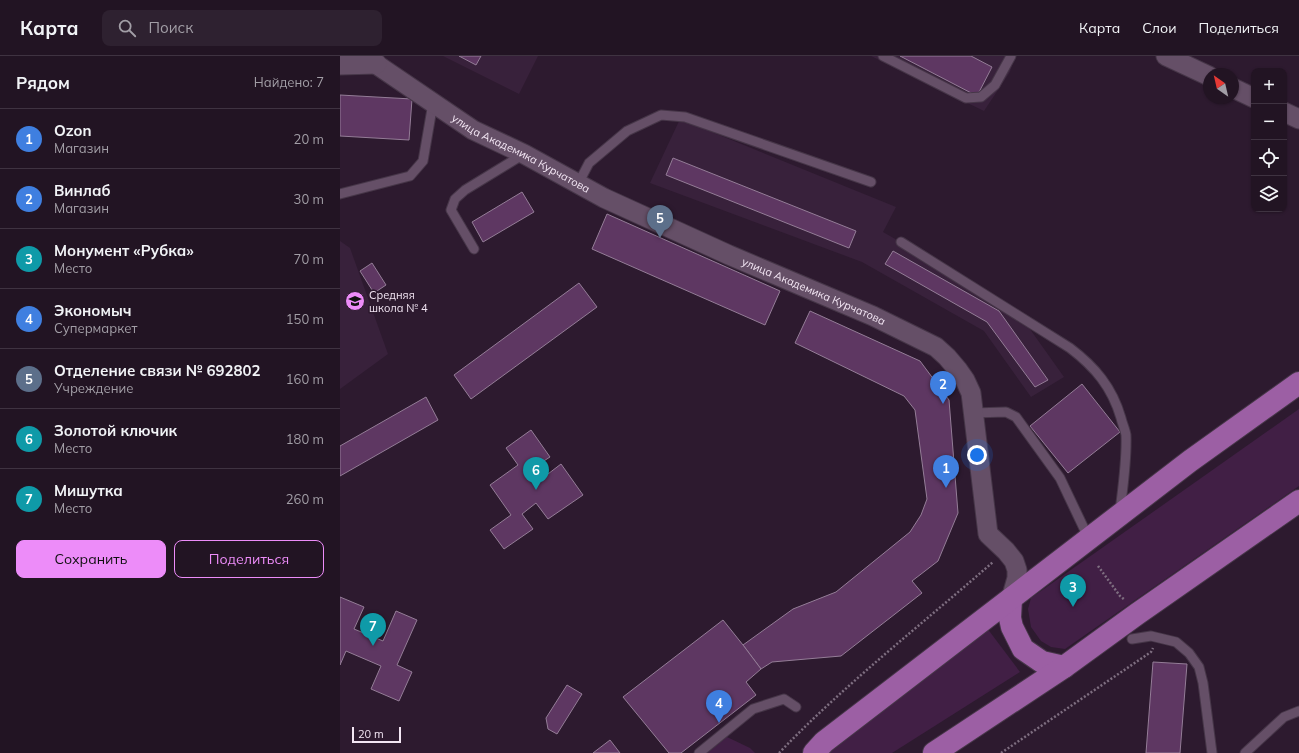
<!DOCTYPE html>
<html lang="ru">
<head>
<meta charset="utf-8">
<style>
  :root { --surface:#221423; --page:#2e2130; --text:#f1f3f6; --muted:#a29ea6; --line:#3f3341; --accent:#ed8cf9 }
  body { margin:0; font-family:Mulish,sans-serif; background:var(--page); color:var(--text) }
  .controls { position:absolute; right:12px; top:12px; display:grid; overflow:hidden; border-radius:8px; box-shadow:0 1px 3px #0004 }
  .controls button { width:36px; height:36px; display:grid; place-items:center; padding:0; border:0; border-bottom:1px solid var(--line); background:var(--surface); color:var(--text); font:20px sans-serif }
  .compass { position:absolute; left:863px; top:12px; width:36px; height:36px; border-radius:50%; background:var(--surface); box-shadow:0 1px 3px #0004; rotate:326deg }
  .scale { position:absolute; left:12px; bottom:10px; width:49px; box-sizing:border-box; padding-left:4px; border:2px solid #f3e6f4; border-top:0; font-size:11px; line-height:14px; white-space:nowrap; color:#f3e6f4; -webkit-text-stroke:3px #2d1a2f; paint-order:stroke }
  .you { position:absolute; left:637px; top:399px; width:14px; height:14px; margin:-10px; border:3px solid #fff; border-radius:50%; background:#1a73e8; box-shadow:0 0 0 6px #1a73e833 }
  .badge { display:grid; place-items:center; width:26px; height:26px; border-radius:50%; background:var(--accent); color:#fff; font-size:13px; font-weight:700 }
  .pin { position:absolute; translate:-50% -33px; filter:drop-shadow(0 1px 2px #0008) }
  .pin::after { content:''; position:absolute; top:21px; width:14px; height:12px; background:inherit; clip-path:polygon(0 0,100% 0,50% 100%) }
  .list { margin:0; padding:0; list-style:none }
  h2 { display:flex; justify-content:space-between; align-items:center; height:52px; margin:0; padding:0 16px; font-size:17px }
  h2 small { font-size:13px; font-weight:400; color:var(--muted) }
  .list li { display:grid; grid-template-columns:26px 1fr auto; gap:12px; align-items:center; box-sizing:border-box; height:60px; padding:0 16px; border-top:1px solid var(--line) }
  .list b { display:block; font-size:15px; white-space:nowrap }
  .list p { margin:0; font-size:13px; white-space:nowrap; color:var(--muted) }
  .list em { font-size:13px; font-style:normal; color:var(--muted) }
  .actions { display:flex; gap:8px; padding:12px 16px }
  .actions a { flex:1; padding:9px 0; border:1px solid var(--accent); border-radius:8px; text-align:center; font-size:14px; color:var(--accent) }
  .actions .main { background:var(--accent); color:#111 }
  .icon { flex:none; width:22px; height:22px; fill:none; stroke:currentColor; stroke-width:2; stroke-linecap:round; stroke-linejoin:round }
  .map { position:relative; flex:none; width:959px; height:697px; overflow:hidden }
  header { display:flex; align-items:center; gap:24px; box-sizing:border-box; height:56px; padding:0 20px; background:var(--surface); border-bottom:1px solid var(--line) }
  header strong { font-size:19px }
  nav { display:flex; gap:22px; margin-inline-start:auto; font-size:14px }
  .search { width:280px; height:36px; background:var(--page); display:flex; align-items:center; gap:10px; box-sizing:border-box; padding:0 14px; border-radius:8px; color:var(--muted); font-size:15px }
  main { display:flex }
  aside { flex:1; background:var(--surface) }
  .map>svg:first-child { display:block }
</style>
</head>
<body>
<header>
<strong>Карта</strong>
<div class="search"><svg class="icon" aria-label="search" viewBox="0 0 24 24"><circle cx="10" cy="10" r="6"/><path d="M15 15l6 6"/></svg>Поиск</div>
<nav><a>Карта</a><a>Слои</a><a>Поделиться</a></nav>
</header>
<main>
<aside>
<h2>Рядом<small>Найдено: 7</small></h2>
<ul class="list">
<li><span class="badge" style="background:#3f7fe0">1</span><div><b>Ozon</b><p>Магазин</p></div><em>20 m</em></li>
<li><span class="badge" style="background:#3f7fe0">2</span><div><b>Винлаб</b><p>Магазин</p></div><em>30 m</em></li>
<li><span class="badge" style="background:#0f9aa8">3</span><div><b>Монумент «Рубка»</b><p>Место</p></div><em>70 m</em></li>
<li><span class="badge" style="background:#3f7fe0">4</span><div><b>Экономыч</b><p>Супермаркет</p></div><em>150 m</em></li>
<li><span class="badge" style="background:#5c6f8a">5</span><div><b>Отделение связи № 692802</b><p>Учреждение</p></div><em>160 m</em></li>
<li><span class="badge" style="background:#0f9aa8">6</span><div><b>Золотой ключик</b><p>Место</p></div><em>180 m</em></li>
<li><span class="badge" style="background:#0f9aa8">7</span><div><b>Мишутка</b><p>Место</p></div><em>260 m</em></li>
</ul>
<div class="actions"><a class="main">Сохранить</a><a>Поделиться</a></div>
</aside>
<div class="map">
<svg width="959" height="697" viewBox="0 0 959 697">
  <rect width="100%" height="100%" fill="#2d1a2f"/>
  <g fill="#38213b">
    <path d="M103 0H198L179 38Z"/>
    <path d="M531 0H675L670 16 644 55Z"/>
    <path d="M340 63 556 151 543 176 675 252 724 321 691 341 644 275 522 206 310 127Z"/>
    <path d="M0 185 10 192 48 298 0 333Z"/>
  </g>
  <g fill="#411f45">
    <path d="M959 353V430L725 593 711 591 701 585 691 571 688 553 691 542Z"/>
    <path d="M644 568 680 616 552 697H479Z"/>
    <path d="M387 681 410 692 415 697H367Z"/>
  </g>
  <g fill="#5e3762" stroke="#947d97">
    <path d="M119 0H141L136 9Z"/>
    <path d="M560 0H631L652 11 637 40Z"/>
    <path d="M0 39 72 43 69 84 0 80Z"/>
    <path d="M333 102 516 175 509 192 326 119Z"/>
    <path d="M182 136 194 156 143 186 132 166Z"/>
    <path d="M267 158 440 235 425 269 252 193Z"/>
    <path d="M553 195 659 255 708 324 695 331 647 266 545 208Z"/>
    <path d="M32 207 46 229 34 237 20 215Z"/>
    <path d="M239 227 257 251 131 343 114 319Z"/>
    <path d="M470 255 580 305 609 344 618 457 598 505 572 525 582 537 501 600 432 606 421 613 403 589 453 553 496 536 570 476 581 459 587 443 575 354 564 340 455 287Z"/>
    <path d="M742 328 780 376 728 417 690 370Z"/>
    <path d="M86 341 98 364 0 420V390Z"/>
    <path d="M191 374 210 401 196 410 204 421 221 408 243 439 208 463 196 447 182 458 193 473 164 493 150 474 171 459 150 429 178 409 166 392Z"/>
    <path d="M0 541 24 551 14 573 43 585 56 555 77 564 57 609 72 616 59 645 31 633 41 610 6 595 0 609Z"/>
    <path d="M383 564 403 589 421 613 406 626 416 639 341 697H329L283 641Z"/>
    <path d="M813 606 847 608 840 697H806Z"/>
    <path d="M227 629 242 638 217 678 208 673 206 662Z"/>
    <path d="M270 684 280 697H253Z"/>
  </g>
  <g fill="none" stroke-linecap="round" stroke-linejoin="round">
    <g stroke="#463648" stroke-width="11">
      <g id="service">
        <path d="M543 0 626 42 641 41 655 29 671 0"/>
        <path d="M238 128 249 107 287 75 321 59 345 61 531 126"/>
        <path d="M0 138 70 120 83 105 93 47"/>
        <path d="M561 186 730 292C755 311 772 331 781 362 782 367 785 373 786 379 787 404 783 430 780 455"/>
        <path d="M134 193 111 154 115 143 125 134 184 98"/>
        <path d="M633 357 666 356 676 361 720 422 749 483"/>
        <path d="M792 583 811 580 836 586 849 597 859 611 863 627 872 697"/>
        <path d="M359 697 413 653 444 643 456 651"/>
        <path d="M905 697 944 661 959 655"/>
      </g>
    </g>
    <g stroke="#463648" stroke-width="21">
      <g id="minor">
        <path id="s1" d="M24 0 133 74 184 98 264 142 389 199 533 260 596 291 607 301 618 314 625 324 631 337 648 478 666 495 674 505 677 514V522L671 543"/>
        <path d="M826 0 869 20"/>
        <path d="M0 9 37 8"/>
        <path d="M893 32 914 42"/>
        <path d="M944 56 959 63"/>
      </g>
    </g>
    <g stroke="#463648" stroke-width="24">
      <g id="primary">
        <path d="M671 543 670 562 672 571 683 593 702 606 724 611"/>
        <path d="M474 697 484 686 850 405 959 327"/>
        <path d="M594 697 724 611 797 558 959 445"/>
      </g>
    </g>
    <g stroke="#7e6e80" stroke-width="2.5" stroke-dasharray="2 2" stroke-linecap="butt">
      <path d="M758 510 780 540 785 544"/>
      <path d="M439 697C505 628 581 569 653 506"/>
      <path d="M661 697 811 596 813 592"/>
    </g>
    <use href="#service" stroke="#654f67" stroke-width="9"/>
    <use href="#minor" stroke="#654f67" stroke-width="19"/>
    <use href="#primary" stroke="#9c5fa4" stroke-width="22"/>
  </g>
  <defs>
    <g id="school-disc" transform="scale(1)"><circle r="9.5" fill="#ed8cf9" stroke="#2d1a2f"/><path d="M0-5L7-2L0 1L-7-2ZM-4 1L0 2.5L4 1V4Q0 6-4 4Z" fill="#111"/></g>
  </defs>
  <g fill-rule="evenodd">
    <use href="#school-disc" x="15" y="245"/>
  </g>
  <g text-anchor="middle" stroke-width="3.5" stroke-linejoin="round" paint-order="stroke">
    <g font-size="11" fill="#f3e6f4" stroke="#2d1a2f">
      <text dy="4" stroke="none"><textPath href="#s1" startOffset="185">улица Академика Курчатова</textPath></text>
      <text dy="4" stroke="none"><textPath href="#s1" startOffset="509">улица Академика Курчатова</textPath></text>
    </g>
    <g font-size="11" fill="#f3e6f4" stroke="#2d1a2f" text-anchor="start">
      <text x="29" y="243">Средняя<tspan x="29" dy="13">школа № 4</tspan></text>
    </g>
  </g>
</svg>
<div class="controls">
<button>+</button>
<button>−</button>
<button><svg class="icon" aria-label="locate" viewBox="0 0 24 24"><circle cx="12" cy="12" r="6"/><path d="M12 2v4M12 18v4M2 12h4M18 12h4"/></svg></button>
<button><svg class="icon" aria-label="layers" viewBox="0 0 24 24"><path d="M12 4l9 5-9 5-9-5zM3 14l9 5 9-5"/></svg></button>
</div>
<svg class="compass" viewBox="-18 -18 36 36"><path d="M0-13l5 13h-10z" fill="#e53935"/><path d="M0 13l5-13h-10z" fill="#a29ea6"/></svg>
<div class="scale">20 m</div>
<div class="you"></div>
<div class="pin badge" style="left:606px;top:432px;background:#3f7fe0">1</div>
<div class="pin badge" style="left:603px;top:348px;background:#3f7fe0">2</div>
<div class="pin badge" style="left:733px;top:551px;background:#0f9aa8">3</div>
<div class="pin badge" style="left:379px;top:667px;background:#3f7fe0">4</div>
<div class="pin badge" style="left:320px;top:182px;background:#5c6f8a">5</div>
<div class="pin badge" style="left:196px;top:434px;background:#0f9aa8">6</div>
<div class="pin badge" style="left:33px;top:590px;background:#0f9aa8">7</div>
</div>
</main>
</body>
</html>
